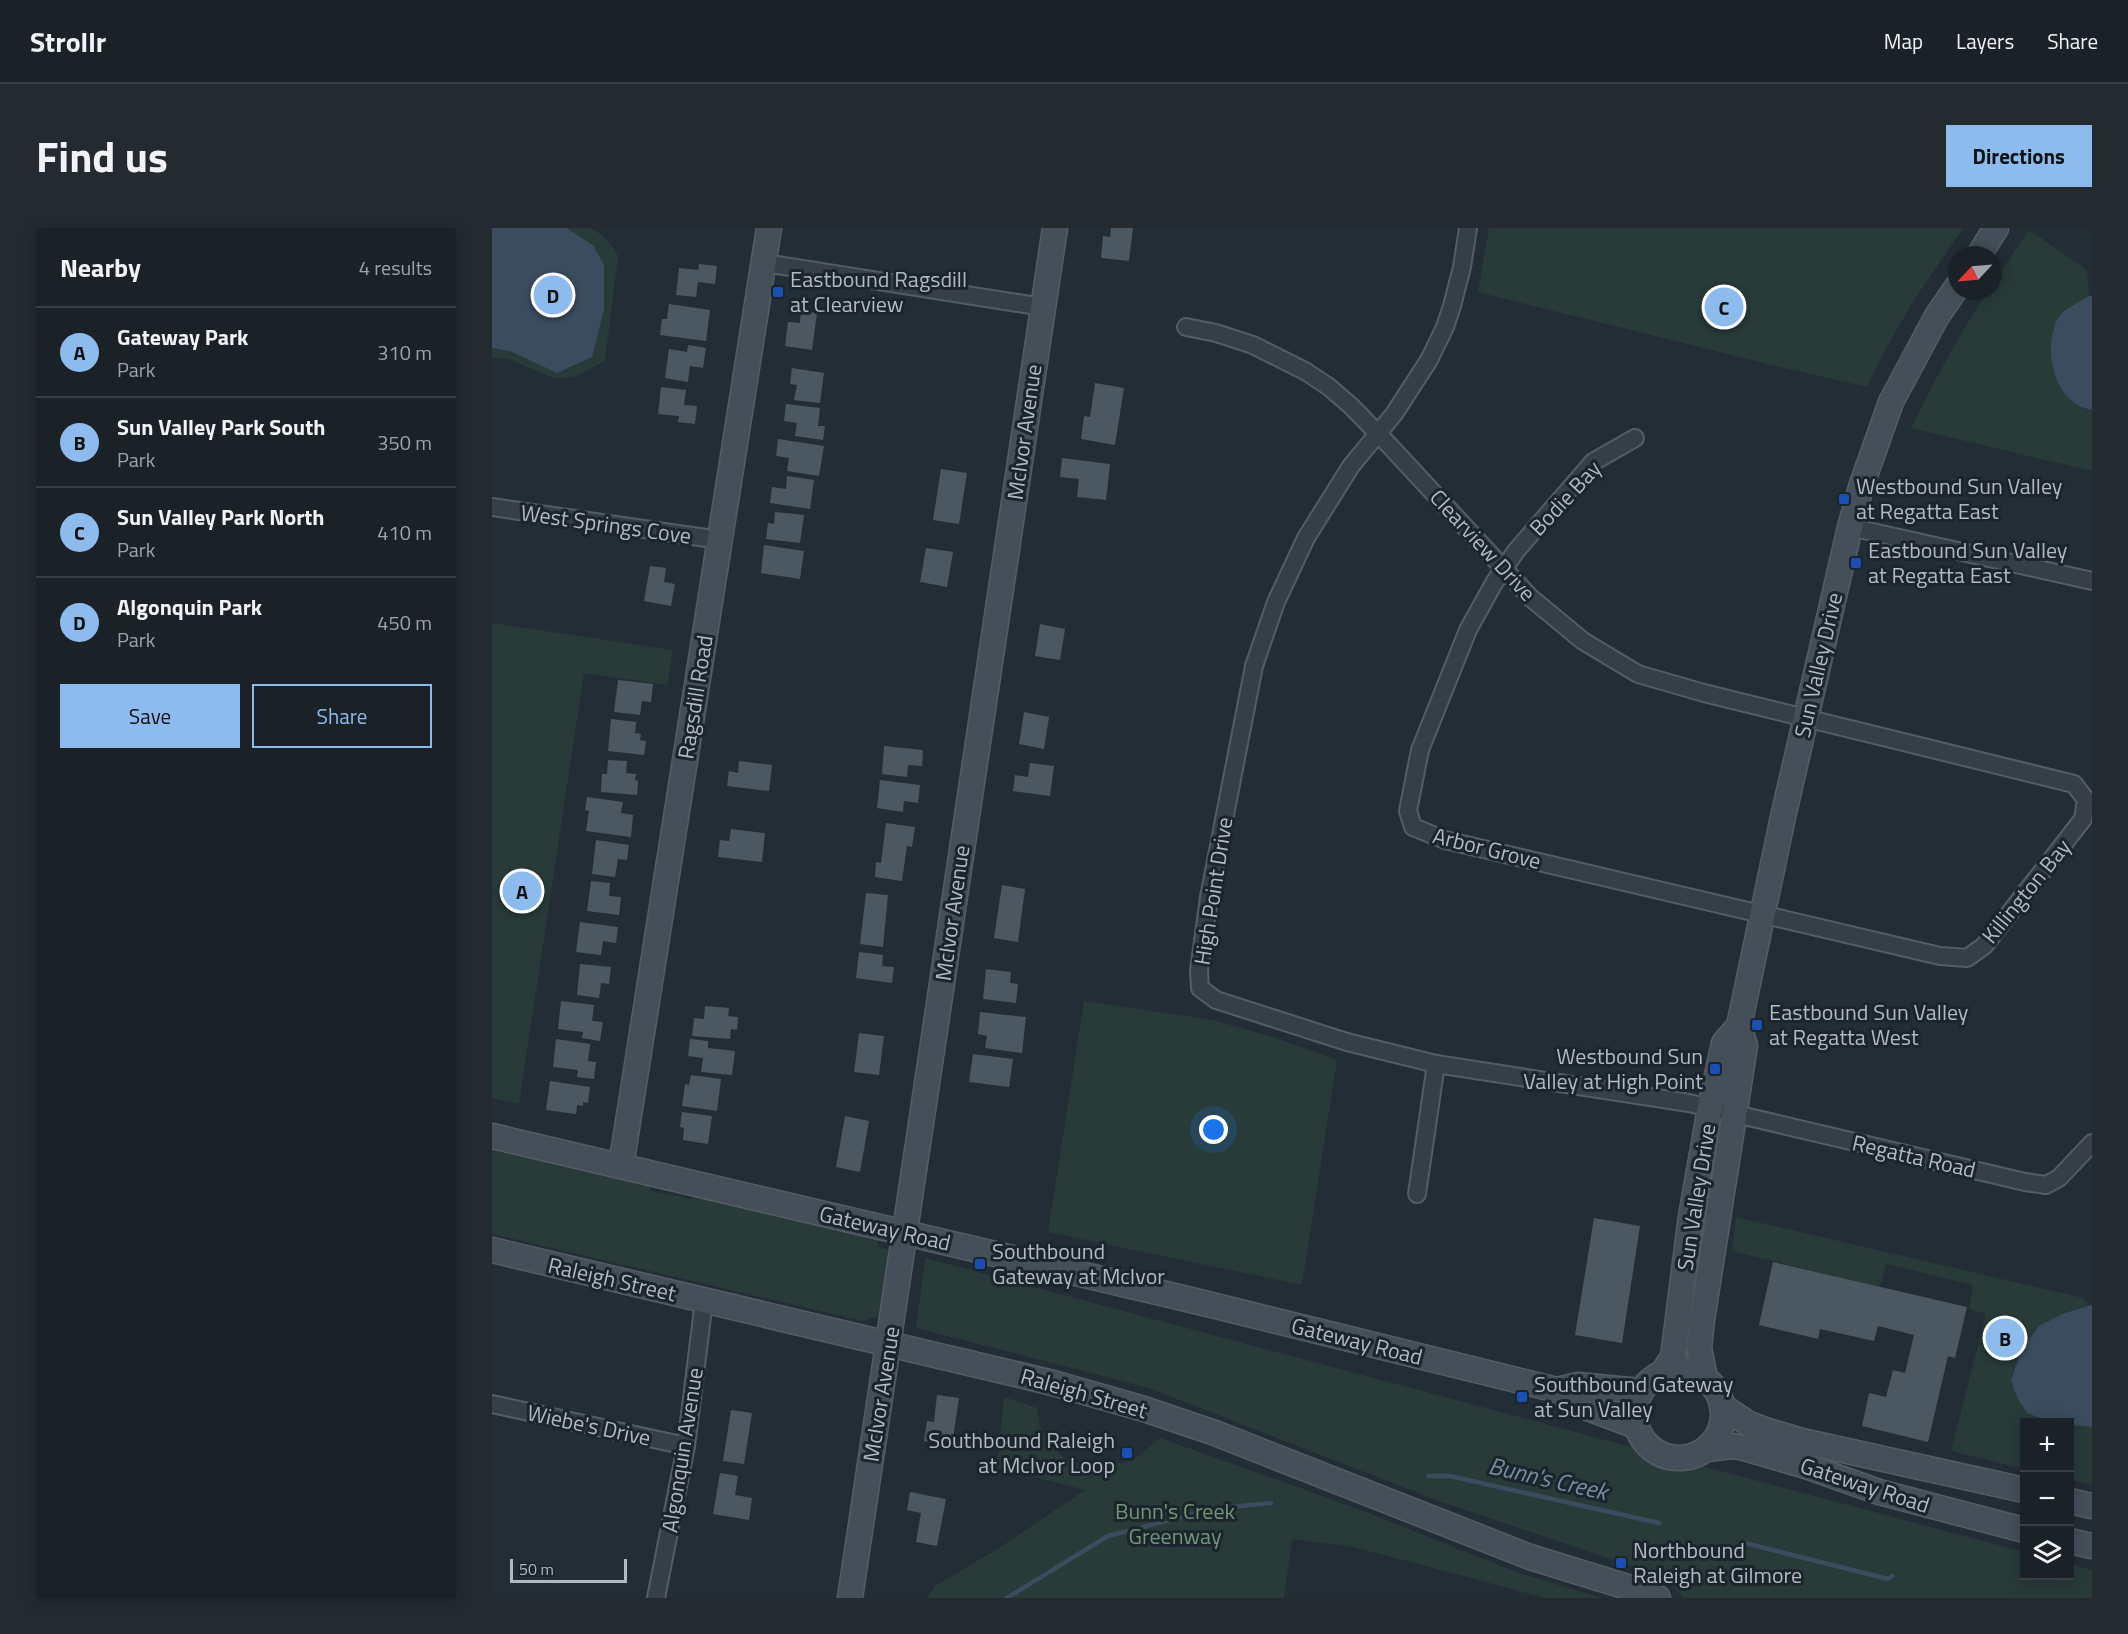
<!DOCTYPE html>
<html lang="en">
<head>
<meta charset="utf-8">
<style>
  :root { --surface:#1a2228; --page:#232a30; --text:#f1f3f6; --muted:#9fa4a8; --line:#383f45; --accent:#8dbbed }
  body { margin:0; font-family:"Titillium Web",sans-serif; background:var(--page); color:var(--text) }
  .controls { position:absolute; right:18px; bottom:18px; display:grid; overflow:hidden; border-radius:0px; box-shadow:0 3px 15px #0003 }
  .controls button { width:54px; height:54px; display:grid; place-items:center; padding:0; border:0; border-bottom:2px solid var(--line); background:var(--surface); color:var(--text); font:30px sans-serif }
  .compass { position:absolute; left:1456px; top:18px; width:54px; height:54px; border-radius:50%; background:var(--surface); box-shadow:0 3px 15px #0003; rotate:244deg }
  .scale { position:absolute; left:18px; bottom:15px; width:117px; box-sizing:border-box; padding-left:6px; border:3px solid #b1bac3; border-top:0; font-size:16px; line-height:21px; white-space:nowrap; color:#b1bac3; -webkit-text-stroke:4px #1c242c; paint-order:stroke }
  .you { position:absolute; left:722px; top:902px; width:21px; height:21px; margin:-15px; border:4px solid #fff; border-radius:50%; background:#1a73e8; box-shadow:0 0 0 9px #1a73e833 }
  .badge { display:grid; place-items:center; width:39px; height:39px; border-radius:50%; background:var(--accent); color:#111; font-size:20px; font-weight:700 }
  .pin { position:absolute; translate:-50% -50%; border:3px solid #fff; box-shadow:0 2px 6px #0006 }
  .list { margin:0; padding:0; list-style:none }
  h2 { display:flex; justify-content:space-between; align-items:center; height:78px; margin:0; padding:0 24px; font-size:26px }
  h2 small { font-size:20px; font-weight:400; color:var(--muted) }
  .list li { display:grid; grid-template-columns:39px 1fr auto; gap:18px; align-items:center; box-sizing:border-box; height:90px; padding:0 24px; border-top:2px solid var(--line) }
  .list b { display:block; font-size:22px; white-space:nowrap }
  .list p { margin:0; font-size:20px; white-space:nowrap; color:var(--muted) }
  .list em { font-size:20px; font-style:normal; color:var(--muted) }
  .actions { display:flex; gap:12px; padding:18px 24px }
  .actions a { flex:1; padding:14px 0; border:2px solid var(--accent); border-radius:0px; text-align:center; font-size:21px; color:var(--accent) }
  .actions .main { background:var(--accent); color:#111 }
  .icon { flex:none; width:33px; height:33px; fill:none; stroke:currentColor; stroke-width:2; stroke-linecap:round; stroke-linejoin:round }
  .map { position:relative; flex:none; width:1600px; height:1370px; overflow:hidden; border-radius:0px }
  header { display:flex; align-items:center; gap:36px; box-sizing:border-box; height:84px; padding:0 30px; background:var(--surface); border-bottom:2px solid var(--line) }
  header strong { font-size:28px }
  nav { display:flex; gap:33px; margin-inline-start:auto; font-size:21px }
  .intro { display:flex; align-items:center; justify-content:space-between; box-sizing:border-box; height:144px; padding:0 36px }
  h1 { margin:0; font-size:42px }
  .button { padding:15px 27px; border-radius:0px; background:var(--accent); color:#111; font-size:21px; font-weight:700 }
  main { display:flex; gap:36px; padding:0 36px }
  aside { flex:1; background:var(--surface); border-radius:0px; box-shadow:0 3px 15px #0003 }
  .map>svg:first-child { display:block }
</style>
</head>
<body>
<header>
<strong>Strollr</strong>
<nav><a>Map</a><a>Layers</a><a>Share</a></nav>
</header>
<div class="intro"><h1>Find us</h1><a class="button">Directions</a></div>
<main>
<aside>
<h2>Nearby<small>4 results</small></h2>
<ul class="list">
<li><span class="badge">A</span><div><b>Gateway Park</b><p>Park</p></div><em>310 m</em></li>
<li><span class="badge">B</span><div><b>Sun Valley Park South</b><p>Park</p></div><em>350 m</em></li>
<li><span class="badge">C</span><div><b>Sun Valley Park North</b><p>Park</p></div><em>410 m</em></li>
<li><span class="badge">D</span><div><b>Algonquin Park</b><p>Park</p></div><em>450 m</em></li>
</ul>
<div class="actions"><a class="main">Save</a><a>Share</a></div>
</aside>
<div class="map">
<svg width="1600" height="1370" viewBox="0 0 1600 1370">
  <rect width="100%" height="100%" fill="#232d36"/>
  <g fill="#283b39">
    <path d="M0 0H97C111 6 120 15 126 28L113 133 82 149 61 150 17 131 0 129Z"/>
    <path d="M997 0H1471L1420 75 1395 119 1375 159 1279 137 986 64Z"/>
    <path d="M1537 2 1595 42 1597 68 1567 88 1562 105 1560 122 1561 143 1593 181 1600 182V243L1419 200C1442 153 1467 107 1496 63H1501V55Z"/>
    <path d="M0 395 181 422 175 457 92 445 27 876 0 870Z"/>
    <path d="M592 773 721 792 784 810 845 832 810 1057 556 1004Z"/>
    <path d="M0 918 159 956 158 963 200 971 203 964 388 1007 385 1018 400 1024 393 1076 386 1088 371 1093 0 1006Z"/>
    <path d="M1244 989 1591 1070 1599 1078 1573 1085 1519 1153C1527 1173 1534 1189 1557 1194H1532V1241L1459 1223 1494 1086 1477 1081 1481 1057 1394 1036 1388 1059 1240 1023Z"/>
    <path d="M433 1030 1532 1324V1348H1578V1336L1600 1342V1370H1192L1169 1348 944 1272 657 1160 424 1100Z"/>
    <path d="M512 1169 545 1180 548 1199 559 1217 571 1229 588 1236 606 1238 640 1233 668 1210 861 1279 1030 1346 1110 1370H1054L862 1319 800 1311 792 1370H435L443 1358 507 1320 593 1262 505 1239Z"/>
    <path d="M1578 1197 1600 1199V1257L1578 1252Z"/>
  </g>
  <g fill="#3a4c5e">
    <path d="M0 0H74L101 17 112 37V81L100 129 65 145 18 123 0 120Z"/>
    <path d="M1597 68H1600V182C1561 175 1550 121 1566 90 1571 81 1588 74 1597 68Z"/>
    <path d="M1600 1077V1199L1578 1197V1194H1557L1535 1185 1526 1171 1519 1153 1529 1123 1547 1098 1573 1085Z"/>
  </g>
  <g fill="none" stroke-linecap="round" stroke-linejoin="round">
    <g stroke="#3a4c5e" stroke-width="4.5">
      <path d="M936 1248H958L1167 1295"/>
      <path d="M1249 1314 1396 1351 1400 1348"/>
      <path d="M515 1370 616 1308 721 1281 779 1275"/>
    </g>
  </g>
  <g fill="#4b5862">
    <path d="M619 0H641L637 33 609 30 611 8 618 9Z"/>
    <path d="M207 36 225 38 223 56 206 54 204 69 184 67 187 40 206 42Z"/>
    <path d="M177 76 218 82 214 113 168 107 170 91H175Z"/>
    <path d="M309 83 325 85 320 122 293 118 296 94 308 95Z"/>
    <path d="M196 117 214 120 211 140 198 138 196 154 173 150 177 121 195 124Z"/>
    <path d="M300 140 332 145 328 175 302 172 305 157 298 156Z"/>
    <path d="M603 155 632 160 623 217 589 211 592 188 598 189Z"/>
    <path d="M169 159 194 162 192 177 205 178 203 196 186 194 187 188 166 186Z"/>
    <path d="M294 176 328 180 326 198H333L331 212 303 208 305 195 292 193Z"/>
    <path d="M286 211 332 218 327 248 295 243 297 230 284 228Z"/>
    <path d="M570 230 618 236 614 272 585 269 587 251 568 249Z"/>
    <path d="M449 241 475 245 467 296 441 292Z"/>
    <path d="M295 248 322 252 318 281 278 275 280 259 294 261Z"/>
    <path d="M283 284 312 287 308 315 274 311 276 295 282 296Z"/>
    <path d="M272 317 312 323 308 351 269 345Z"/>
    <path d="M434 320 461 324 455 359 428 354Z"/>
    <path d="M158 338 174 340 172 354 183 356 179 378 152 373Z"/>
    <path d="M548 396 573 401 568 432 543 428Z"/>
    <path d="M126 452 161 456 159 474 150 473 148 487 122 484Z"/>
    <path d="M532 484 557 489 552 521 527 516Z"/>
    <path d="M119 491 144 494 143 505 149 506 148 512 154 513 152 527 116 523Z"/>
    <path d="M392 518 431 522 430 538 416 537 415 549 390 546Z"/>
    <path d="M116 532 135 533 134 545 144 546 143 552 146 553 145 567 109 564 110 546H115Z"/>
    <path d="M247 533 280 537 277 563 235 558 237 543 246 545Z"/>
    <path d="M538 535 562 538 558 568 521 563 523 547 536 549Z"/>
    <path d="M388 552 428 557 426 575 412 573 411 584 385 580Z"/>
    <path d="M95 569 131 574 129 585 141 587 139 609 94 603 97 583 93 582Z"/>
    <path d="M394 595 423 599 420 619 415 618 410 653 383 649 384 634 389 635Z"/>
    <path d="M239 601 273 605 270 634 226 629 228 612 237 613Z"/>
    <path d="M104 612 137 617 135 632 126 631 123 649 100 646Z"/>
    <path d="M99 653 118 655 117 668 129 669 127 687 95 683Z"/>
    <path d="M510 657 533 661 526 714 502 710Z"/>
    <path d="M374 665 396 667 391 719 368 716Z"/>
    <path d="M88 694 126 699 124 715 111 713 109 727 84 724Z"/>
    <path d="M367 724 391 727 390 738 402 739 400 755 364 750Z"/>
    <path d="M88 736 119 739 117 756 109 755 107 770 85 767Z"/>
    <path d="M494 741 519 744 518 755 526 756 524 775 491 771Z"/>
    <path d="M69 773 102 777 100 793 111 794 108 813 90 810 91 804 66 801Z"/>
    <path d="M213 778 237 780 236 788 246 789 245 802 239 801 238 811 200 808 202 790 212 791Z"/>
    <path d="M488 784 534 789 530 825 493 820 495 808 486 806Z"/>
    <path d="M367 805 392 808 387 847 362 844Z"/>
    <path d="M64 811 98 816 96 833 104 834 102 851 85 849 86 842 61 839Z"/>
    <path d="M198 811 216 813V820L243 823 240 847 209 844 211 830 196 828Z"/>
    <path d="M481 826 521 831 517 859 477 854Z"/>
    <path d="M199 847 229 851 225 883 190 878 193 856 197 857Z"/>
    <path d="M58 853 98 859 96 875 91 874V878L85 877 84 886 54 882Z"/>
    <path d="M190 884 220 888 216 916 191 912 192 900 188 899Z"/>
    <path d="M353 888 377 893 368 944 344 939Z"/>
    <path d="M1102 990 1148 998 1130 1115 1083 1107Z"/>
    <path d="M1281 1034 1475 1079 1463 1130 1456 1128 1436 1214 1370 1198 1377 1165 1394 1169 1401 1142 1413 1145 1422 1107 1386 1098 1382 1113 1328 1101 1326 1111 1267 1097Z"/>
    <path d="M445 1167 467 1170 460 1217 432 1213 435 1193 442 1194Z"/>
    <path d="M239 1182 260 1185 252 1236 231 1233Z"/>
    <path d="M228 1245 246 1248 243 1267 260 1270 257 1292 221 1286Z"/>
    <path d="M418 1264 454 1271 445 1318 424 1314 429 1285 415 1282Z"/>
  </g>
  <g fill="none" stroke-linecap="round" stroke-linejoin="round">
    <g stroke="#545d65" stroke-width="20">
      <g id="street">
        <path d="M976 0 970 39 960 78 953 99 937 132 902 186 859 238 814 310 784 374 762 438 717 669 707 742 708 760 724 772 855 814 944 836 1197 875 1533 954 1554 957 1567 950 1600 915"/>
        <path d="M273 35 551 79"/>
        <path d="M694 99 724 105 761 117 813 143 837 159 859 178 897 217 1039 370 1091 413 1146 446 1212 465 1582 556 1594 572 1591 591 1492 718 1475 730 1448 728 953 612 921 599 916 583 928 522 976 402 1002 355 1024 323 1101 234 1143 210"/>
        <path d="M0 279 228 312"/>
        <path d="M1358 299 1600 353"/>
        <path d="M925 966 944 836"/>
        <path d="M0 1176 194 1218"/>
        <path d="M164 1370 194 1218 212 1073"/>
      </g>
    </g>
    <g stroke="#545d65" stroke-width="27">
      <g id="secondary">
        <path d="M1487 27 1504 0"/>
        <path d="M0 908 695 1071 1065 1162 1080 1174 1144 1198"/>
        <path d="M129 938 277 0"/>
        <path d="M0 1022 561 1155 652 1181 723 1205 1038 1329 1161 1367 1166 1370"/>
        <circle cx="1187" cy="1186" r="44"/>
        <path d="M1171 1144 1181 1129 1199 988 1218 880 1232 815 1247 798 1291 589 1358 299 1370 256 1399 174 1445 88 1465 59"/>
        <path d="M1213 1150 1207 1119 1210 1092 1253 818 1247 798"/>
        <path d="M1065 1162 1085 1157 1148 1163"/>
        <path d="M1230 1178 1257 1196 1273 1202 1310 1213 1532 1262"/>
        <path d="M1214 1221 1241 1218 1252 1220 1314 1238 1387 1264 1532 1302"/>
        <path d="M1578 1273 1600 1278"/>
        <path d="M1578 1313 1600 1318"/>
        <path d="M358 1370 563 0"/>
      </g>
    </g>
    <use href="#street" stroke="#363f47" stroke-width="16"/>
    <use href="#secondary" stroke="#454f5a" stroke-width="24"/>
  </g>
  <g fill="#1a4fb4" stroke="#1c242c" stroke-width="2">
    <rect x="280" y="58" width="12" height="12" rx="3"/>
    <rect x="1346" y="265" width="12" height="12" rx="3"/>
    <rect x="1358" y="329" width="12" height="12" rx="3"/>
    <rect x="1259" y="791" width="12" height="12" rx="3"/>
    <rect x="1217" y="835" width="12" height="12" rx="3"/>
    <rect x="482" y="1030" width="12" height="12" rx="3"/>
    <rect x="1024" y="1163" width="12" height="12" rx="3"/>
    <rect x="629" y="1219" width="12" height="12" rx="3"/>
    <rect x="1123" y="1329" width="12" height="12" rx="3"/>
  </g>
  <g text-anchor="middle" stroke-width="6" stroke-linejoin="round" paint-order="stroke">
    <g font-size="22" fill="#b1bac3" stroke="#1c242c" text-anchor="start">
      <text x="298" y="59">Eastbound Ragsdill<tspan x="298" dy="25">at Clearview</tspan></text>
      <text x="1364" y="266">Westbound Sun Valley<tspan x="1364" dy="25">at Regatta East</tspan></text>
      <text x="1376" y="330">Eastbound Sun Valley<tspan x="1376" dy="25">at Regatta East</tspan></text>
      <text x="1277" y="792">Eastbound Sun Valley<tspan x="1277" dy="25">at Regatta West</tspan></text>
      <text x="1211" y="836" text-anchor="end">Westbound Sun<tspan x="1211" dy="25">Valley at High Point</tspan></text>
      <text x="500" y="1031">Southbound<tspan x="500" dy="25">Gateway at McIvor</tspan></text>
      <text x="1042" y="1164">Southbound Gateway<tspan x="1042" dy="25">at Sun Valley</tspan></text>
      <text x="623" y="1220" text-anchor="end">Southbound Raleigh<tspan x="623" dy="25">at McIvor Loop</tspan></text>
      <text x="1141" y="1330">Northbound<tspan x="1141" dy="25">Raleigh at Gilmore</tspan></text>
    </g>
    <g font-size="22" fill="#b1bac3" stroke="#1c242c">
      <text transform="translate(532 204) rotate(-82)" y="8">McIvor Avenue</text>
      <text transform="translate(1073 270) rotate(-47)" y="8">Bodie Bay</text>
      <text transform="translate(114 296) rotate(8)" y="8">West Springs Cove</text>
      <text transform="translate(991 317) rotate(47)" y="8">Clearview Drive</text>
      <text transform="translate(1326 437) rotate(-77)" y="8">Sun Valley Drive</text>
      <text transform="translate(203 469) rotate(-81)" y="8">Ragsdill Road</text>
      <text transform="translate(995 620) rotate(14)" y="8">Arbor Grove</text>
      <text transform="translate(721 663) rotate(-81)" y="8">High Point Drive</text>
      <text transform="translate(1534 663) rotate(-51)" y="8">Killington Bay</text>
      <text transform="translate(460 685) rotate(-82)" y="8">McIvor Avenue</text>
      <text transform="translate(1422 928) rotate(13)" y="8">Regatta Road</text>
      <text transform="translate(1204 969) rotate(-81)" y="8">Sun Valley Drive</text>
      <text transform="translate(393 1000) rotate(13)" y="8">Gateway Road</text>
      <text transform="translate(120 1051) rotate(13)" y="8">Raleigh Street</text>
      <text transform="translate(865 1113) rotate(14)" y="8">Gateway Road</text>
      <text transform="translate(592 1165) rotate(16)" y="8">Raleigh Street</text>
      <text transform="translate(389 1166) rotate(-81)" y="8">McIvor Avenue</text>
      <text transform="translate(97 1197) rotate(12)" y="8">Wiebe's Drive</text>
      <text transform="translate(190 1222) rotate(-81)" y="8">Algonquin Avenue</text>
      <text transform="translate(1373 1257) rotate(18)" y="8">Gateway Road</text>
    </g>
    <g font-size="22" fill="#729777" stroke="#1c242c">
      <text x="683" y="1291">Bunn's Creek<tspan x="683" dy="25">Greenway</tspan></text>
    </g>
    <g font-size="24" font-style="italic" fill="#748da4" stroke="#1c242c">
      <text transform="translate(1056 1251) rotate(13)" y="8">Bunn's Creek</text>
    </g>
  </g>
</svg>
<div class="controls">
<button>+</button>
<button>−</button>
<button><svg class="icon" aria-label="layers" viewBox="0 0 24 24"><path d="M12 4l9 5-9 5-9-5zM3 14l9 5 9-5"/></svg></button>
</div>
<svg class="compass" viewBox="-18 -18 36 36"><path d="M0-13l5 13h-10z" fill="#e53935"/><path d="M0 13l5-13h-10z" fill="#9fa4a8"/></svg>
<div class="scale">50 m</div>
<div class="you"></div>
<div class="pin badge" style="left:30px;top:663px">A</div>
<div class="pin badge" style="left:1513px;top:1110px">B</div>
<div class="pin badge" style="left:1232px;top:79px">C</div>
<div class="pin badge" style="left:61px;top:67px">D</div>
</div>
</main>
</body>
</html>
